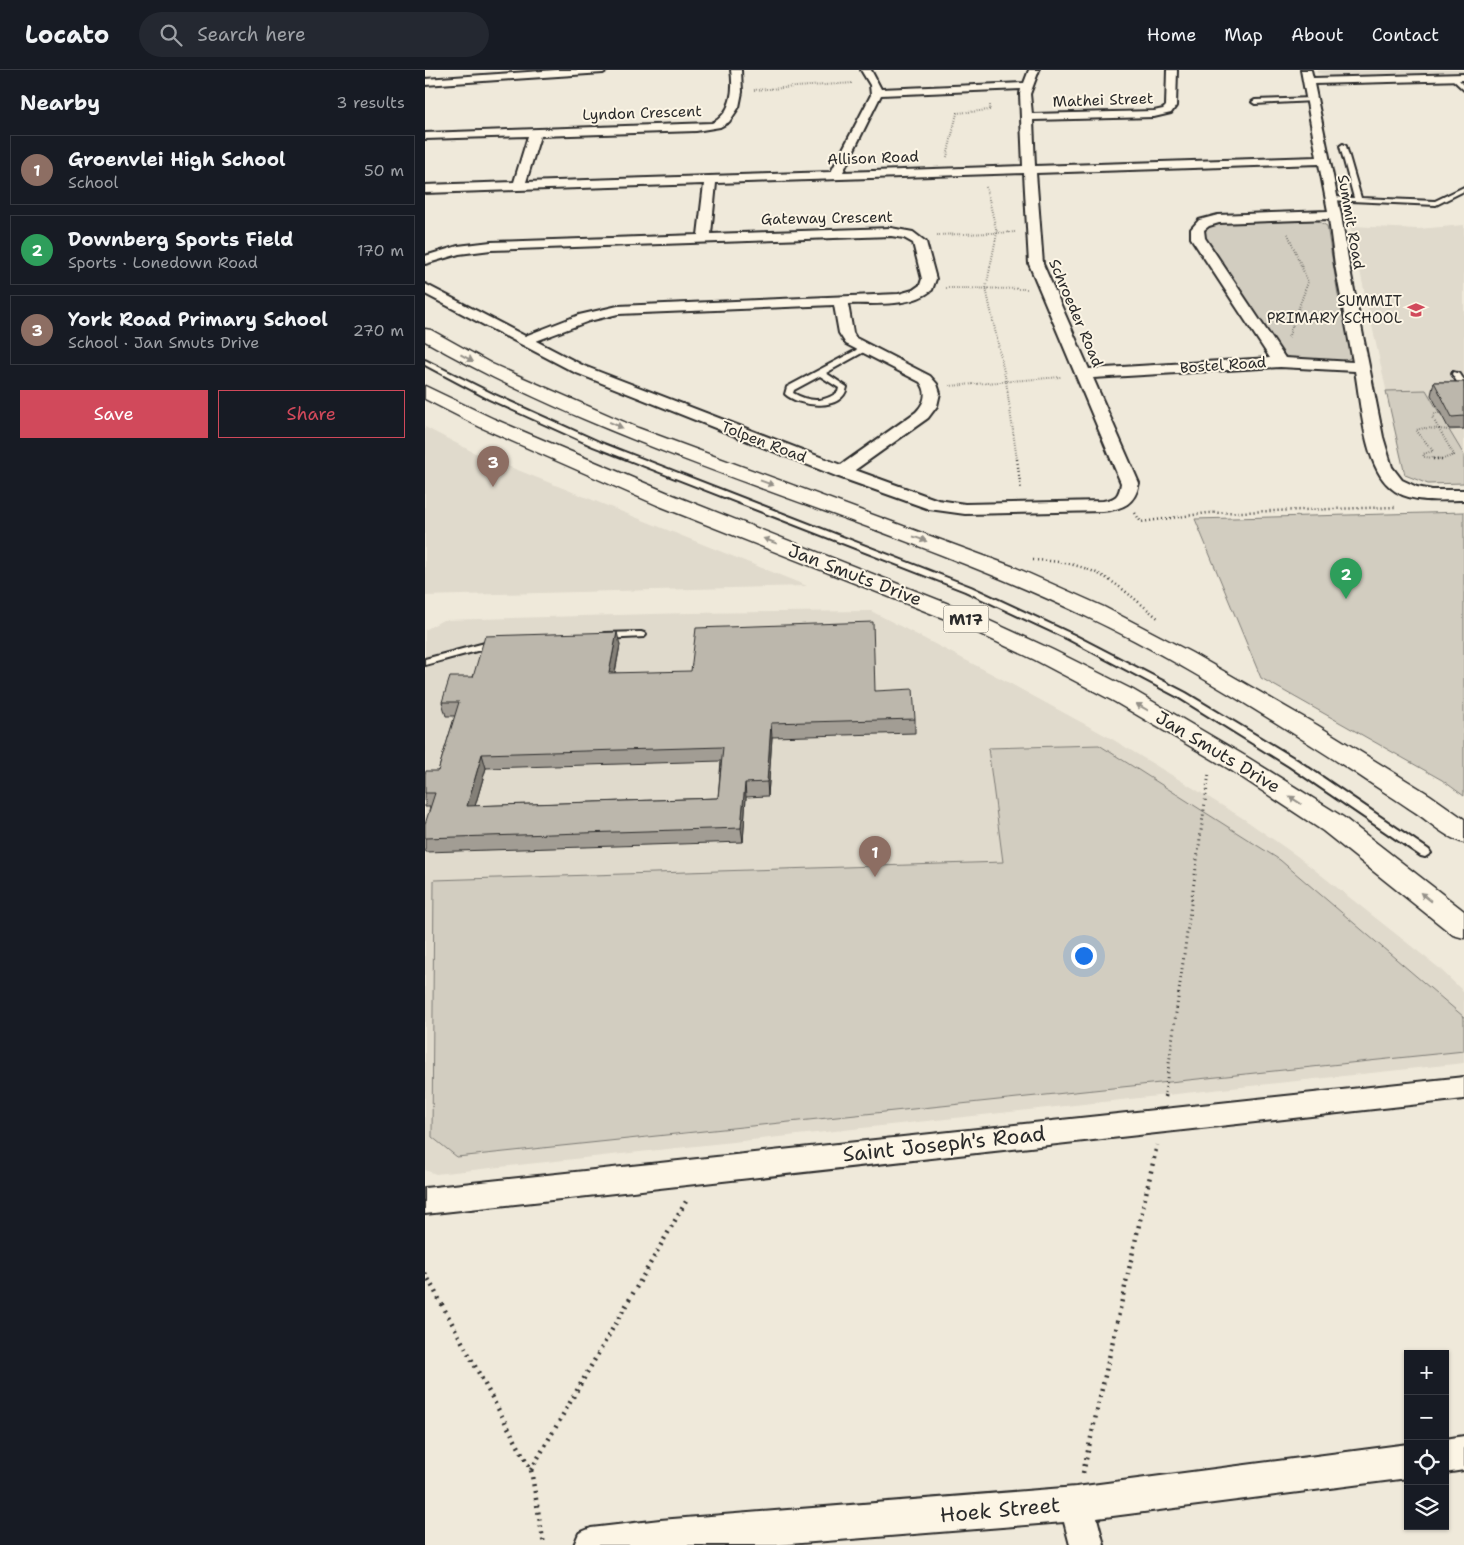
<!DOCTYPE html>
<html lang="en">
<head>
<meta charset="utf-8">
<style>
  :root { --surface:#171b24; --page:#242831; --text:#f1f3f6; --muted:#9ea1a6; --line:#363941; --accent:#d1495b }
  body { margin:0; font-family:"Shantell Sans",sans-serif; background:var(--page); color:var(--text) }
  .controls { position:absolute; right:15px; bottom:15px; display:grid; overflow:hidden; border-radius:0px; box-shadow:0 1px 4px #0004 }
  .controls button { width:45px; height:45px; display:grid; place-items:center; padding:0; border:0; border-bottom:1px solid var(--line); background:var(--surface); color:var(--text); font:25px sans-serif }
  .you { position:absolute; left:658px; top:885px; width:18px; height:18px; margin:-12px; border:4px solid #fff; border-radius:50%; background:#1a73e8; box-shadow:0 0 0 8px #1a73e833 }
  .badge { display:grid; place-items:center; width:32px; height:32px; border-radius:50%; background:var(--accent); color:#fff; font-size:16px; font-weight:700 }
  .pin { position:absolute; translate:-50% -41px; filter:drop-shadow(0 1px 2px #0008) }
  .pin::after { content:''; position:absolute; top:26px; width:18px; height:15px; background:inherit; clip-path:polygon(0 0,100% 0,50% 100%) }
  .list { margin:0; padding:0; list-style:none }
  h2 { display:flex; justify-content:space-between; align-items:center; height:65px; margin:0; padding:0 20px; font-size:21px }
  h2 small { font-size:16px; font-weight:400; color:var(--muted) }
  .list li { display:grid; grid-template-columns:32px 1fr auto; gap:15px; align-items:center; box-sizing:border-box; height:70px; margin:0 10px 10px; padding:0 10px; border:1px solid var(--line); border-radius:0px }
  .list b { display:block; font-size:19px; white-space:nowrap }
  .list p { margin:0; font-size:16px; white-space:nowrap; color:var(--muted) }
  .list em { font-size:16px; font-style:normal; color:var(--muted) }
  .actions { display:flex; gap:10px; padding:15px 20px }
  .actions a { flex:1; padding:11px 0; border:1px solid var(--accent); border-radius:0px; text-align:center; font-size:18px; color:var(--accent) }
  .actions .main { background:var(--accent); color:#fff }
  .icon { flex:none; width:28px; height:28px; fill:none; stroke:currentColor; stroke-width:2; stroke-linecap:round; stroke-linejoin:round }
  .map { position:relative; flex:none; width:1039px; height:1475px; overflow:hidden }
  header { display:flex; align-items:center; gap:30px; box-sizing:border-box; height:70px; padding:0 25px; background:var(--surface); border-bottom:1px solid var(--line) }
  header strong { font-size:24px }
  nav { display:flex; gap:28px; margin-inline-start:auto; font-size:18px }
  .search { width:350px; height:45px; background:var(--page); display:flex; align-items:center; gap:12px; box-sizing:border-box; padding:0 18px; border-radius:28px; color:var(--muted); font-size:19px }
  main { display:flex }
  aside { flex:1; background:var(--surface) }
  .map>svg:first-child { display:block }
</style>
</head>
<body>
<header>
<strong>Locato</strong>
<div class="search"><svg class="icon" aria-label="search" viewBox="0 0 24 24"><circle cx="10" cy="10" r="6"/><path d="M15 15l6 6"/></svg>Search here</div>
<nav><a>Home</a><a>Map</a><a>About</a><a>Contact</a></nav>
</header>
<main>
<aside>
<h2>Nearby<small>3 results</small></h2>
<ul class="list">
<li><span class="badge" style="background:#8d6e63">1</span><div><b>Groenvlei High School</b><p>School</p></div><em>50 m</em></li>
<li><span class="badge" style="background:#2e9e5b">2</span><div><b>Downberg Sports Field</b><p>Sports · Lonedown Road</p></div><em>170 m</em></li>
<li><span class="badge" style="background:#8d6e63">3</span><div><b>York Road Primary School</b><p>School · Jan Smuts Drive</p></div><em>270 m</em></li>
</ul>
<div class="actions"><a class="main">Save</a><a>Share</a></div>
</aside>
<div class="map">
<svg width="1039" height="1475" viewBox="0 0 1039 1475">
  <rect width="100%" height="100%" fill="#efe9da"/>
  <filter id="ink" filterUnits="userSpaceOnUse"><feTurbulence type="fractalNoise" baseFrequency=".02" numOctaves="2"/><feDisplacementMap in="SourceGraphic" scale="10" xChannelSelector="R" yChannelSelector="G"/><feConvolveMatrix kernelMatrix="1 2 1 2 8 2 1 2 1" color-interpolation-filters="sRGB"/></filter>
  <g filter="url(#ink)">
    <g fill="#e0dacc">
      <path d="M891 0H1039V2L907 6 892 3Z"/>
      <path d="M1039 155V413L1003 414 980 405 925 156 993 159Z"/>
      <path d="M0 357 48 382 382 516 0 526Z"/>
      <path d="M446 541 575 608 687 669 816 747 872 786 1014 898 1039 922V993L11 1104 0 1100V560L18 550 263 543Z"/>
    </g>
    <g fill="#d2cdc0" stroke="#7e7c76">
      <path d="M877 149 893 151 902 156 913 225 927 283 925 288C914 295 866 292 856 283L778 164V159L789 153Z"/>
      <path d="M1001 320 1015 344H1039V359L1024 360 1039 385V413L1003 414 980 405 961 321Z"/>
      <path d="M1039 442V726L1017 710 836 608 770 449Z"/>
      <path d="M674 675 855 790 1039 947V981L32 1087 7 1067 9 810 578 792 563 678Z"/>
    </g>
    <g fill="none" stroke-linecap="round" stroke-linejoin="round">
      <g stroke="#2b2b2b" stroke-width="4">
        <g id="service">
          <path d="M1026 6H1030L1039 15V20L1026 8Z"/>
          <path d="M887 28 889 31 830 34 827 32 830 30Z"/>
          <path d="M918 74 921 76 936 128 1010 131 1039 117V121L1011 135 905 130V128L907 127 929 128 915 76Z"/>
          <path d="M437 277 444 279 401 303 422 317C418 342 374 337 360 324L362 317ZM395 306 414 318 413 322C398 333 384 332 368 323L369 320Z"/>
          <path d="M0 290 70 325 174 372 546 517 649 565 761 623 872 690 1004 780 1006 783 1000 787 996 786 864 696 753 627 643 569 540 521 168 376 64 329 0 295Z"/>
          <path d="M1028 302 1035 304 1039 310V318H1036L1027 304Z"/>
          <path d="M216 562 219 563 221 565 219 567 179 569 174 566 179 563Z"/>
          <path d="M71 570 76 573 74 575 0 595V589Z"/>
        </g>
      </g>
      <g stroke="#2b2b2b" stroke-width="4">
        <g id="minor">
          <path d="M132 0H183L178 3 0 15V9Z"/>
          <path d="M306 0H316L317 22 314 37 304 52 295 57 271 61 115 66 101 112 406 102 446 25 445 15 436 0H446L456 19 599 13 604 0H614L605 24 607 44 729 41 738 39 741 36 742 0H752L751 36 746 43 729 47 608 50 610 96 892 87 876 0H886L888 8 1039 4V10L889 14 916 145 924 195 958 367 967 397 977 410 992 417 1007 420H1039V430C1016 430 983 434 965 417 939 395 936 333 930 301L855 297 668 308 714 413C710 434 698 439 678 441L540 444 504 439 411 406 149 302 0 224V214L100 266 154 245 193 236 474 224 488 220 495 215 497 209 488 173 479 168 466 166 66 180 34 184 0 194V186L33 176 66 172 273 165 279 114 0 123V115L89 112 103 66 0 69V63L287 53C307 44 309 19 306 0ZM596 19 595 24 598 96 418 102 456 25ZM894 94 903 141 793 145 774 150 766 159V168L845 288 664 299 618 194 611 103ZM599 103 604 194 696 413C694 426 691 429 678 431L540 434 513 430 430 400 503 348 512 336 515 323 512 314 505 306 431 268 428 263 423 234C449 233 485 238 507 220L511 209 501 172 488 162 466 158 286 164 291 113ZM904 149 910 195 928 292 860 288 780 168 779 160 784 156 794 153ZM409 235 414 263 421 274 495 312C503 322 500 333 491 342L416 395 159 296 111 271 164 251 193 244Z"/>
          <path d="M1039 1007V1029L0 1144V1118Z"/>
          <path d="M1039 1366V1400L1020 1403V1369Z"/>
          <path d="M983 1374V1408L672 1448 679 1475H645L639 1452 351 1475H149L154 1463 166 1458 235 1450 651 1417Z"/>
        </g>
      </g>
      <g stroke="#2b2b2b" stroke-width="3">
        <g id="primary">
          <path d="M0 259 6 260 67 294 213 358 589 497 679 537 767 583 892 655 1005 725 1039 749V773C1019 767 1003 750 985 739 968 727 949 716 932 704 846 649 752 589 660 546 445 444 208 390 0 271Z"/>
          <path d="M0 316 69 349 248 425 554 546 628 580 708 620 822 687 918 747 1039 841V868L1028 865 898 761 804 699 690 632 610 590 538 556 232 435 55 357 0 329Z"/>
        </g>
      </g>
      <g stroke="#2b2b2b" stroke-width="2" stroke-dasharray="0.5 2" stroke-linecap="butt">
        <path d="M329 20 428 13"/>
        <path d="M522 87 532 43 565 40V34"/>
        <path d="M561 117 572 163 561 218 581 311 592 390"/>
        <path d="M863 164 883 212 863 268"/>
        <path d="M512 165 591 162"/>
        <path d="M521 218 602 219"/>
        <path d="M525 316 636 307"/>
        <path d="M999 358 1014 359 1029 385 1018 389 999 387 998 384 1008 381 991 360Z"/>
        <path d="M1014 359 1024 360"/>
        <path d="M1014 359 1007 347 1010 343H1018"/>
      </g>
      <g stroke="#2b2b2b" stroke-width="2.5" stroke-dasharray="1 3" stroke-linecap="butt">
        <path d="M592 389 596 420"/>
        <path d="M1008 389H1019"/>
        <path d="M710 443 716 452 783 443 971 437"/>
        <path d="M608 490C671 492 688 511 734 549"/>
      </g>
      <path stroke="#2b2b2b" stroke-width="3" stroke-dasharray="1 4" stroke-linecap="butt" d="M740 1023 784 703"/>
      <g stroke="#2b2b2b" stroke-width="4.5" stroke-dasharray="2 5" stroke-linecap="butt">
        <path d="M740 1027 741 1022"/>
        <path d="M0 1203 106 1400 119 1475"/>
        <path d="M106 1400 263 1128"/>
        <path d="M658 1403 732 1075"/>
      </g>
      <use href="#service" fill="#fcf5e5" fill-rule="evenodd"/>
      <use href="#minor" fill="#fcf5e5" fill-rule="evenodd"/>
      <use href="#primary" fill="#fcf5e5" fill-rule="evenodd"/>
    </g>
    <g fill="#a29d94" stroke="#2b2b2b" fill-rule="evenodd">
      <path d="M1009 312H1039V359H1024L1006 325Z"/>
      <path d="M195 575 190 603 450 621 490 649V663L347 667 343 726 321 727 318 772 1 782 0 780V768L5 737H0V704L13 701 30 646H21L17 632ZM296 691 293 728 50 736 61 698Z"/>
    </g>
    <g fill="#848078" stroke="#2b2b2b">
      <path d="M192 562 195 575 187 617 184 603Z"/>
      <path d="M346 653 347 667 343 726 342 712Z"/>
      <path d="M57 684 61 698 46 750 42 736Z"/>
      <path d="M320 713 321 727 318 772 316 758Z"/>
    </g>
    <g fill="#bcb7ac" stroke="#2b2b2b" fill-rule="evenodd">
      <path d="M1009 312H1039V346L1027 347Z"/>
      <path d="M448 552 450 621 488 619 490 649 346 653 342 712 320 713 316 758 0 768V754L10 723H0V704L1 701H13L34 632H17L25 607H48L60 566 192 562 184 603 266 601 271 558ZM298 677 293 728 42 736 57 684Z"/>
    </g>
    <defs><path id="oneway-solid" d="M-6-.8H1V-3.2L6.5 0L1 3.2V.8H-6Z" transform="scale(1.25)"/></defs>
    <g fill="#949088">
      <use href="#oneway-solid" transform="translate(42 288) rotate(29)"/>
      <use href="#oneway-solid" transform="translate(191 355) rotate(24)"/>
      <use href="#oneway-solid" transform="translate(342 413) rotate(20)"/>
      <use href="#oneway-solid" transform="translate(495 469) rotate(20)"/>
      <use href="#oneway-solid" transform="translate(345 471) rotate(-159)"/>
      <use href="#oneway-solid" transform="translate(717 637) rotate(-150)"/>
      <use href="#oneway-solid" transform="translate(870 730) rotate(-147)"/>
      <use href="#oneway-solid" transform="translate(1001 827) rotate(-142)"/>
    </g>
  </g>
  <defs>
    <g id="school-bare" transform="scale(1.35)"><path d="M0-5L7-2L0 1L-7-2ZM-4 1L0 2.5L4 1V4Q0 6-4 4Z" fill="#d1495b" stroke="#fcf5e5" stroke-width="2.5" paint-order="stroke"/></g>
  </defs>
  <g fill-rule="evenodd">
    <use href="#school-bare" x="991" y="240"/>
  </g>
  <g text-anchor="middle" stroke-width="4" stroke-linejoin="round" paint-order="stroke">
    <g font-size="15" fill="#2b2b2b" stroke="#fcf5e5">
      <text transform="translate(678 30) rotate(-2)" y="5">Mathei Street</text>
      <text transform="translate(217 43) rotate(-2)" y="5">Lyndon Crescent</text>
      <text transform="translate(448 88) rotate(-2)" y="5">Allison Road</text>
      <text transform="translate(402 148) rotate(-1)" y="5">Gateway Crescent</text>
      <text transform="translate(926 152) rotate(80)" y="5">Summit Road</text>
      <text transform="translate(651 243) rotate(67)" y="5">Schroeder Road</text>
      <text transform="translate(798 295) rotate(-4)" y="5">Bostel Road</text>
      <text transform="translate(339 372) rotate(21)" y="5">Tolpen Road</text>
    </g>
    <g font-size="15" fill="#2b2b2b" stroke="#fcf5e5" text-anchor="end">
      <text x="977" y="236">SUMMIT<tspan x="977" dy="17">PRIMARY SCHOOL</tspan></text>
    </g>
    <rect fill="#fcf5e5" stroke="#6a6863" stroke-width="1" x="518.5" y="535.5" width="45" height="27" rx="4"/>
    <g font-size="16" font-weight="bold" fill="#2b2b2b">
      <text x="541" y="555">M17</text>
    </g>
    <g font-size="18" fill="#2b2b2b" stroke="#fcf5e5">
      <text transform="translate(430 505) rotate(21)" y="6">Jan Smuts Drive</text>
      <text transform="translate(793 682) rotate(31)" y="6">Jan Smuts Drive</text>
    </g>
    <g font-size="21" fill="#2b2b2b" stroke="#fcf5e5">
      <text transform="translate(519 1074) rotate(-6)" y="7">Saint Joseph's Road</text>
      <text transform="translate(575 1440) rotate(-5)" y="7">Hoek Street</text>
    </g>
  </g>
</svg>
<div class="controls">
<button>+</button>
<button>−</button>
<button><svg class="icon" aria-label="locate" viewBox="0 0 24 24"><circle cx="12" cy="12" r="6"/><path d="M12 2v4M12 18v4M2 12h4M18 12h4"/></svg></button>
<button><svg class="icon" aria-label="layers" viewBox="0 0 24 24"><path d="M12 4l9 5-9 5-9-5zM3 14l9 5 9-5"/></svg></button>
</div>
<div class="you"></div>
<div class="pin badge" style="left:450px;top:807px;background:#8d6e63">1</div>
<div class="pin badge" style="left:921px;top:529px;background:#2e9e5b">2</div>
<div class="pin badge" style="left:68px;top:417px;background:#8d6e63">3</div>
</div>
</main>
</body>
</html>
